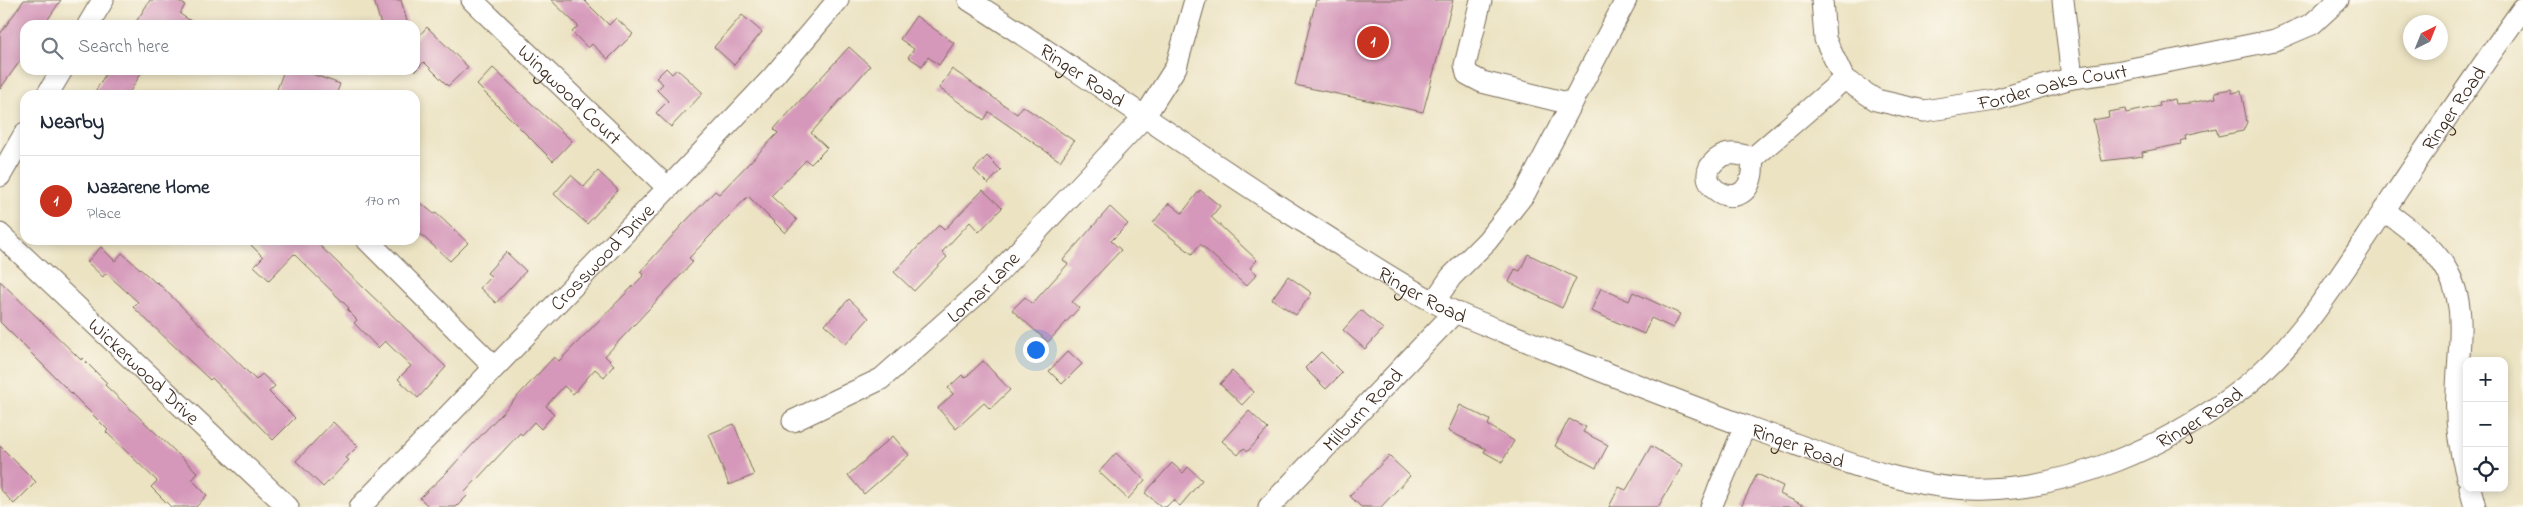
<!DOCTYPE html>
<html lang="en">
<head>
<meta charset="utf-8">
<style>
  :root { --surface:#fff; --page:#f2f2f3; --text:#1f2937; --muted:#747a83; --line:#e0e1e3; --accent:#c8321e }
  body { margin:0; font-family:"Indie Flower",sans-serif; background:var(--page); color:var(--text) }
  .controls { position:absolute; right:15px; bottom:15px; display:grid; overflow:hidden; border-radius:10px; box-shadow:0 2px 8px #0003 }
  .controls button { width:45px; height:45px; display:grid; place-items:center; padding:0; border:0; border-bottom:1px solid var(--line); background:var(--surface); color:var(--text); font:25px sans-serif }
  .compass { position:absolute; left:2403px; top:15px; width:45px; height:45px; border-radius:50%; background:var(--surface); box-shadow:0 2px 8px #0003; rotate:43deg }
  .you { position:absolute; left:1035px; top:349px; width:18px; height:18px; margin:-12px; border:4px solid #fff; border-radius:50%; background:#1a73e8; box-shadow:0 0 0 8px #1a73e833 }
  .badge { display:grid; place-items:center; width:32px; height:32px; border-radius:50%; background:var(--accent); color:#fff; font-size:16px; font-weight:700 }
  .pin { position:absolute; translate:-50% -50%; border:2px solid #fff; box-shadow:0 1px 5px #0006 }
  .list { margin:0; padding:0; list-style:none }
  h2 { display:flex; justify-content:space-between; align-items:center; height:65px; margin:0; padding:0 20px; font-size:21px }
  h2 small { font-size:16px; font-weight:400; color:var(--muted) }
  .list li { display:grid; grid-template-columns:32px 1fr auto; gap:15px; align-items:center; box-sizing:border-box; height:90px; padding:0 20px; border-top:1px solid var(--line) }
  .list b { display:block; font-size:19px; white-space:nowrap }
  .list p { margin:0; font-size:16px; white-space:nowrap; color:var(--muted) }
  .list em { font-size:16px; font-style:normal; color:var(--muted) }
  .icon { flex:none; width:28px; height:28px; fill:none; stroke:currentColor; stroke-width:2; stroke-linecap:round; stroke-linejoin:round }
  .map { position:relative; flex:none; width:2523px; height:507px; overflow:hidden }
  .search { position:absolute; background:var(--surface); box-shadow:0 2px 8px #0003; left:20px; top:20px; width:400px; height:55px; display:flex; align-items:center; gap:12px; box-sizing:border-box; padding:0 18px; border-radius:15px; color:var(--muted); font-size:19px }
  .panel { position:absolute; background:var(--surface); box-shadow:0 2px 8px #0003; left:20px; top:90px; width:400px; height:155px; border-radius:15px }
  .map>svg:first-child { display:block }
</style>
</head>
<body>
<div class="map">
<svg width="2523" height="507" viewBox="0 0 2523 507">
  <rect width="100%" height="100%" fill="#fbf7ec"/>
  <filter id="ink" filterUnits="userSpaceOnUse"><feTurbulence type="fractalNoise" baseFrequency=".02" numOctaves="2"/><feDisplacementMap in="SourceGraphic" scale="10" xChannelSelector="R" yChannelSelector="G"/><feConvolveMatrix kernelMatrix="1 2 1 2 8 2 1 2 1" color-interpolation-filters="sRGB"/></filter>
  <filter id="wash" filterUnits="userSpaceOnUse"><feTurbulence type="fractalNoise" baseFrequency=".0096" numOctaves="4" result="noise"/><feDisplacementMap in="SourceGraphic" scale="20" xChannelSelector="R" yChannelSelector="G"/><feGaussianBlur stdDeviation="1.12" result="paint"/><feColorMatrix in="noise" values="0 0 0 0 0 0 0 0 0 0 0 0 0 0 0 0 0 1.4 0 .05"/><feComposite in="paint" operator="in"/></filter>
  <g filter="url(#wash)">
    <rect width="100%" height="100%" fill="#ece3c3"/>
    <g id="blocks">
      <g fill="#d598ba">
        <path d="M24 0H61L44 25H25V54L0 89V34Z"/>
        <path d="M150 0H177L185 5 180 14 197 25H134Z"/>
        <path d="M374 0H401L408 25H381Z"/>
        <path d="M551 0H584L609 25 616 18 633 34 608 59 592 44 588 48 572 32 578 26Z"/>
        <path d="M1316 0H1453L1423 112 1295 85Z"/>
        <path d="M742 15 762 32 734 65 714 47Z"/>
        <path d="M916 16 954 43 939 65 928 57 922 66 908 57 914 49 900 39Z"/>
        <path d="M427 27 468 67 448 86 424 62 415 71V40Z"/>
        <path d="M849 47 870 66 811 133 827 148 811 164 806 160 771 196 797 220 785 233 748 196 689 258 693 262 605 356 614 365 604 377 595 369 573 394 564 386 546 406 554 414 541 429 534 422 522 435 520 433 465 492 468 495 456 507H429L420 498 446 473 554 357 559 361 644 275 640 272 682 225 715 191 719 194 778 133 774 129Z"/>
        <path d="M493 68 572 141 553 161 477 85Z"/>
        <path d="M666 68 672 74 677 69 703 93 671 127 656 113 668 101 657 90 663 84 656 78Z"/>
        <path d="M952 69 1017 114 1023 106 1074 141 1060 161 989 112 984 120 939 88Z"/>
        <path d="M108 70H143L128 95H93Z"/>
        <path d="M284 70H301L340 84 336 95H275Z"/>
        <path d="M2231 89 2232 93 2241 91 2247 122 2243 131 2218 136 2216 128 2185 135 2186 139 2180 141 2181 144 2142 152 2143 156 2102 161 2093 120 2109 117 2108 112 2125 109 2126 113 2160 106 2159 102 2175 99 2176 104 2190 103 2216 98 2215 92Z"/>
        <path d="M987 156 1001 170 988 184 974 170Z"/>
        <path d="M598 171 618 190 587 224 554 194 571 175 584 187Z"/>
        <path d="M983 190 1002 208 979 232 970 222 942 252 947 257 914 291 894 272 939 225 944 230Z"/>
        <path d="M1200 190 1220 206 1211 217 1257 260 1250 268 1257 274 1246 286 1200 244 1192 254 1153 223 1169 203 1182 213Z"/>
        <path d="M415 198 434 214 436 213 468 243 450 261 415 229Z"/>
        <path d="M1110 207 1128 224 1111 241 1121 250 1072 302 1079 308 1048 342 1012 310 1025 297 1032 304 1068 264 1063 260Z"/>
        <path d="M246 240H314L446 367 418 398 398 379 411 366 385 341 378 348 354 323 357 320 347 310 349 308 294 254 269 280 254 266 263 257Z"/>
        <path d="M101 247 115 261 122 253 156 283 157 282 256 380 262 374 275 386 269 392 295 418 273 440 212 378 210 380 133 307 138 302 106 273 103 277 87 262Z"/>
        <path d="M506 252 526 271 496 303 480 288 491 276 487 273Z"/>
        <path d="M1528 254 1576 278 1562 308 1509 282 1515 269 1520 271Z"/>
        <path d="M1288 276 1312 293 1296 315 1272 299Z"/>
        <path d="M0 281 81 360 82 358 107 383 105 385 198 473 192 480 207 495 196 507H171L151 487 157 481 106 432 108 430 0 322Z"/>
        <path d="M1601 288 1629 301 1633 292 1680 314 1673 328 1651 318 1644 334 1591 311Z"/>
        <path d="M849 299 869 318 846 344 825 325Z"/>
        <path d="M1361 310 1383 329 1365 349 1343 330Z"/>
        <path d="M1068 351 1082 364 1062 384 1049 371Z"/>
        <path d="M1321 352 1342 373 1326 389 1305 368Z"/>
        <path d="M983 361 1010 390 990 409 984 403 956 429 938 408 953 394 948 388 962 375 965 378Z"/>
        <path d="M1232 371 1254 392 1242 405 1220 384Z"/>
        <path d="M1460 405 1490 420 1488 425 1514 441 1502 462 1484 452 1486 449 1448 431Z"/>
        <path d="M1249 411 1268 429 1248 451 1244 448 1238 455 1222 441Z"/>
        <path d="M1569 419 1586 427 1583 432 1608 445 1596 468 1555 446Z"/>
        <path d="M333 422 358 446 346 458 349 460 323 487 296 461Z"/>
        <path d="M734 424 754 475 729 485 709 434Z"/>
        <path d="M893 436 909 455 864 494 848 475Z"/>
        <path d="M0 446 36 482 14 504 0 489Z"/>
        <path d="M1651 446 1683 465 1658 507H1609L1619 487 1626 490Z"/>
        <path d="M1116 453 1145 480 1128 499 1099 472Z"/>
        <path d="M1389 456 1410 476 1381 507H1361L1350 496Z"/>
        <path d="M1172 463 1183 473 1188 467 1202 480 1180 506 1173 500 1166 507H1162L1145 493Z"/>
        <path d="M1757 474 1783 486 1780 494 1807 507H1741Z"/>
      </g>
    </g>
  </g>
  <g filter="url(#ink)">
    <use href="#blocks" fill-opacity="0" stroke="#796b58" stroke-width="1"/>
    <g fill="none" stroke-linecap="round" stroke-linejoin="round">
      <g stroke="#796b58" stroke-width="23">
        <g id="minor">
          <path id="s1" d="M472 0 668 188"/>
          <path id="s2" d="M969 0C1082 72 1190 150 1302 221 1348 249 1392 281 1440 305 1474 322 1511 334 1546 349 1616 377 1687 405 1759 431 1831 456 1910 492 1988 489 2075 486 2164 447 2234 395 2298 348 2339 277 2383 212 2429 143 2475 75 2523 8"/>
          <path d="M1481 0 1465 65 1467 74 1482 82 1571 104"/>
          <path id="s3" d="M1822 0 1825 39 1844 79 1876 100 1924 111 1995 100 2072 78 2116 72 2275 40 2312 24 2338 0"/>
          <path d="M2063 0 2072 78"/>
          <path d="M88 25 103 0"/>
          <path d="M47 95 62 70"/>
          <path d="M1753 158C1752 164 1753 172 1751 178 1741 216 1688 184 1716 160 1728 150 1739 154 1753 158L1844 79"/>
          <path d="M0 176 25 133"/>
          <path d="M2384 210C2404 226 2426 240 2441 261 2470 301 2458 345 2457 390 2455 421 2459 448 2467 477"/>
          <path id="s4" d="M0 234 288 507"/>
          <path d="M367 240 494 367"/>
          <path d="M1434 302 1451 277 1487 241 1525 193 1626 0"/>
          <path id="s5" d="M793 421 881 379 984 288 1145 116 1176 67 1195 0"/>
          <path d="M2470 488 2475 507"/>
          <path id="s6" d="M360 507 668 188 771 79 838 0"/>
          <path id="s7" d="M1269 507 1455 312"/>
          <path d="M1711 507 1745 426"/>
        </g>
      </g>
      <use href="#minor" stroke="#fff" stroke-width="21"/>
    </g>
  </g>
  <g text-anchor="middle" stroke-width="4.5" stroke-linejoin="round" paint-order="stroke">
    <g font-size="20" fill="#3b2a1e" stroke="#fbf7ec">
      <text dy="7" stroke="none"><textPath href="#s2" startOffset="136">Ringer Road</textPath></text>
      <text dy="7" stroke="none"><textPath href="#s3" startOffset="302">Forder Oaks Court</textPath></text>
      <text dy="7" stroke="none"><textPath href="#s1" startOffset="136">Wingwood Court</textPath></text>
      <text dy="7" stroke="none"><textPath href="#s2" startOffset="1772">Ringer Road</textPath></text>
      <text dy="7" stroke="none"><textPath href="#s6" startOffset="348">Crosswood Drive</textPath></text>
      <text dy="7" stroke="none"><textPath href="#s5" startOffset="235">Lomar Lane</textPath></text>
      <text dy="7" stroke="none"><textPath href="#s2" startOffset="541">Ringer Road</textPath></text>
      <text dy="7" stroke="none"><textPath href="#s4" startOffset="199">Wickerwood Drive</textPath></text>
      <text dy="7" stroke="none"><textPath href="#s7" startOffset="135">Milburn Road</textPath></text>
      <text dy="7" stroke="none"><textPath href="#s2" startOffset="1368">Ringer Road</textPath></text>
      <text dy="7" stroke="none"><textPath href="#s2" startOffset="946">Ringer Road</textPath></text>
    </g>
  </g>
</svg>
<div class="controls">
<button>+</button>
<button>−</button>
<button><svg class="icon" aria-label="locate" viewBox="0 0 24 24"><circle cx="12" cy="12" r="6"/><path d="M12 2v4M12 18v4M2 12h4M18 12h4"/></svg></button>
</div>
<svg class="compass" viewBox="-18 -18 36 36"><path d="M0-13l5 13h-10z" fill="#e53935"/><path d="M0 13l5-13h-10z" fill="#747a83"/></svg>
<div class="you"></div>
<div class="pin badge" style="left:1373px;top:42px">1</div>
<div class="search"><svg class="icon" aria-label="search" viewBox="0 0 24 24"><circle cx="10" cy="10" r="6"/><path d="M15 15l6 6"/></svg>Search here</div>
<section class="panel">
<h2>Nearby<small></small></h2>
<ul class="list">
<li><span class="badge">1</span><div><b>Nazarene Home</b><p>Place</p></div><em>170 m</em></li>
</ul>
</section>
</div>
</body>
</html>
